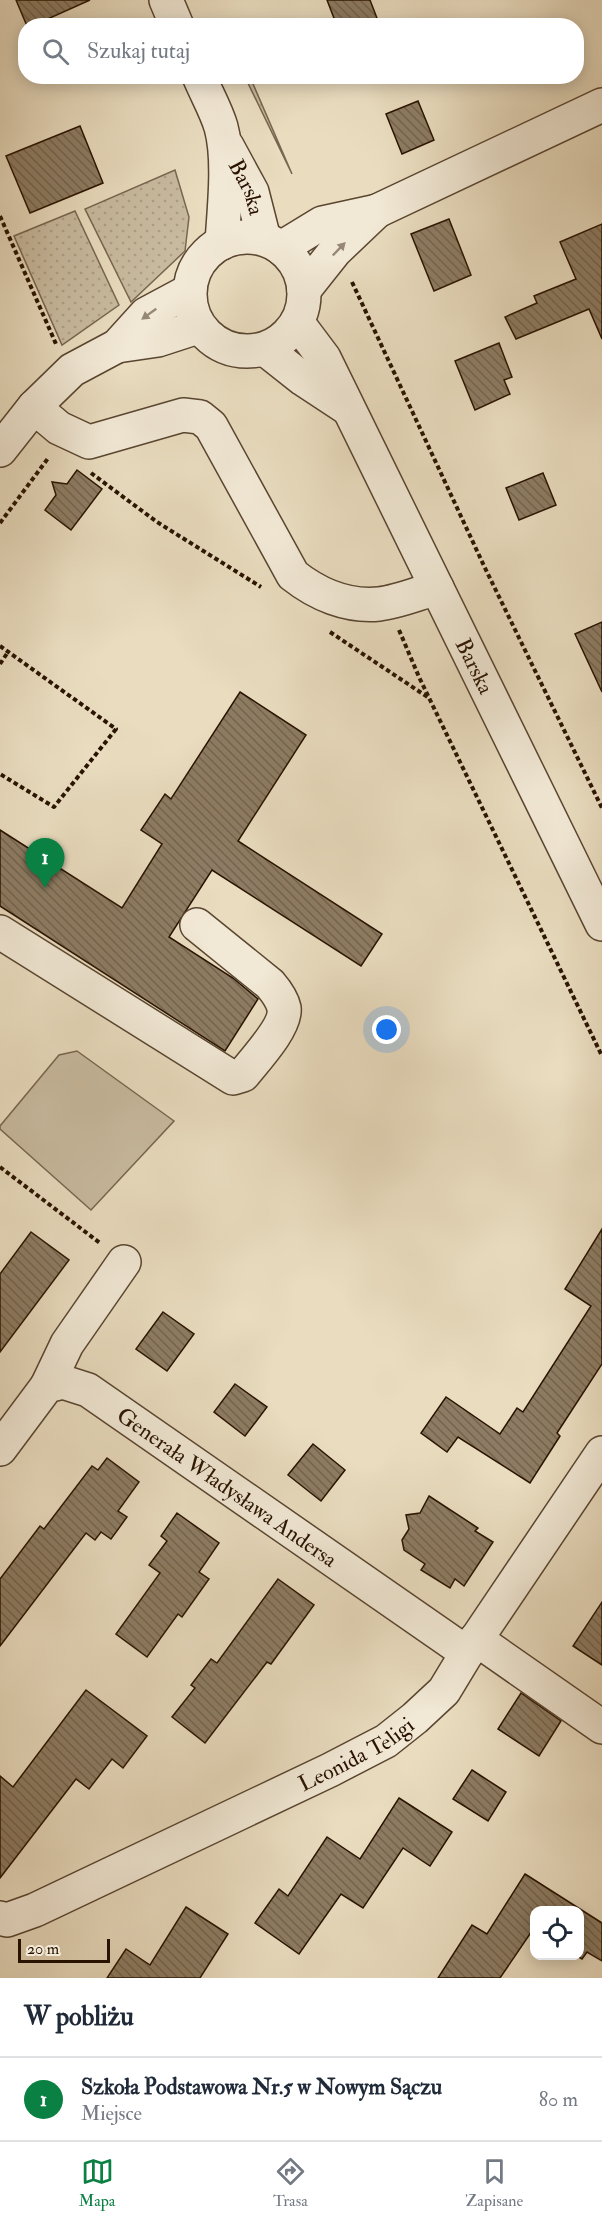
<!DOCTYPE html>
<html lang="pl">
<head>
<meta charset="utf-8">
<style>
  :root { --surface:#fff; --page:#f2f2f3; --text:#1f2937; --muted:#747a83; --line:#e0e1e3; --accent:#0b8043 }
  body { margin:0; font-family:"IM FELL Double Pica",serif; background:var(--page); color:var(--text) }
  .controls { position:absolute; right:18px; bottom:18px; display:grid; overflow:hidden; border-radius:12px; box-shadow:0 3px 15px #0003 }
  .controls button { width:54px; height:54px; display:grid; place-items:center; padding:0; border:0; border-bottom:2px solid var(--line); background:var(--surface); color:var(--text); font:30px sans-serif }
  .scale { position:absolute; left:18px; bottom:15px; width:92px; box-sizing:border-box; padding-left:6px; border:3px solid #291300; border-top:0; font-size:16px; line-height:21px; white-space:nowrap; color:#291300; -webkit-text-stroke:4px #f1e8d5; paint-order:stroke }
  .you { position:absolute; left:387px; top:1030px; width:21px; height:21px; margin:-15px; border:4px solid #fff; border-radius:50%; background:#1a73e8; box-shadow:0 0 0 9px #1a73e833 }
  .badge { display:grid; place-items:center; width:39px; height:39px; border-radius:50%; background:var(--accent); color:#fff; font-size:20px; font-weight:700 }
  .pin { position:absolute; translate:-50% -50px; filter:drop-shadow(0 2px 3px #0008) }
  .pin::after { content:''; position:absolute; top:32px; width:21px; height:18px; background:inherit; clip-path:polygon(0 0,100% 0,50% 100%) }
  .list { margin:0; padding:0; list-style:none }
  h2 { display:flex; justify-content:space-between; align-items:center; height:78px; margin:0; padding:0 24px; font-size:26px }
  h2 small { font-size:20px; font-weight:400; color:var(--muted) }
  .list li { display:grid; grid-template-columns:39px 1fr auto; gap:18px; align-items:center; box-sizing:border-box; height:84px; padding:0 24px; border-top:2px solid var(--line) }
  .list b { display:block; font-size:22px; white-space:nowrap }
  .list p { margin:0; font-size:20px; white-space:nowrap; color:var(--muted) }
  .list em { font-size:20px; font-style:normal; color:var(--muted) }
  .icon { flex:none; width:33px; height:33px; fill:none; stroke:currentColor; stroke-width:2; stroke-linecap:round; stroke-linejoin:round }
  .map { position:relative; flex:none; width:602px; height:1978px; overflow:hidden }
  .search { position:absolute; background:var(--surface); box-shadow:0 3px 15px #0003; left:18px; right:18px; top:18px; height:66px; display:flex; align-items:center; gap:15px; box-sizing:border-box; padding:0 21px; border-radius:24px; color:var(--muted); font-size:22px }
  .sheet { height:162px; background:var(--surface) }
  nav { display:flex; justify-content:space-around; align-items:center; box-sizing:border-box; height:84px; border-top:2px solid var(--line); background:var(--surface); font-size:16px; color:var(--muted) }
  nav a { display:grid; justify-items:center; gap:3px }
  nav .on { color:var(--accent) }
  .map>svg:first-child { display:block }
</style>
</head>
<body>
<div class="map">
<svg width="602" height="1978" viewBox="0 0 602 1978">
  <defs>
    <pattern id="grass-dots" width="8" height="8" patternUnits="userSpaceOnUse" patternTransform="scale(1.5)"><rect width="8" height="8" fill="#c8ba9f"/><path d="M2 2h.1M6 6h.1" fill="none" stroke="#ac9f87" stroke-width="1.8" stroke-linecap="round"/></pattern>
    <pattern id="building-back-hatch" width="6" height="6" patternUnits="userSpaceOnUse" patternTransform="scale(1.5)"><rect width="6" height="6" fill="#8d7c63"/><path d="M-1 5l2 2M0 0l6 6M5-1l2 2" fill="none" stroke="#73644f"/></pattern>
  </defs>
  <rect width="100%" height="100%" fill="#e9dcbf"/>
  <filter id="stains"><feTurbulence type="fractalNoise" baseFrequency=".00333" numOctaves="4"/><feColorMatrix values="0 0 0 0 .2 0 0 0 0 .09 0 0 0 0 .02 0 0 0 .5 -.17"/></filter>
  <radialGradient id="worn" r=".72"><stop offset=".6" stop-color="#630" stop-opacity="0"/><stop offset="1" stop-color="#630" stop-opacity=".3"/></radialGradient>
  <g fill="url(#grass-dots)" stroke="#786650" stroke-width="1.5">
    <path d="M245 77H250L292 174Z"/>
    <path d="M175 170 189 217 185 251 131 302 85 209Z"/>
    <path d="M75 211 119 305 62 345 14 236Z"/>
  </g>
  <path fill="#c8ba9f" stroke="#786650" stroke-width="1.5" d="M77 1051 174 1121 91 1210 0 1129V1126L59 1055Z"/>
  <g fill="url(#building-back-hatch)" stroke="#291300" stroke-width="1.5">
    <path d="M16 0H90L32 26H27Z"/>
    <path d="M327 0H370L380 26H337Z"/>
    <path d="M418 101 434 140 402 154 386 114Z"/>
    <path d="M80 126 103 183 30 213 6 156Z"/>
    <path d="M449 219 471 275 434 291 411 234Z"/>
    <path d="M602 224V339L589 309 516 339 505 317 537 303 534 296 576 279 560 242Z"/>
    <path d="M499 343 512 377 504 380 510 394 475 410 455 361Z"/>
    <path d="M77 470 102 489 71 530 45 510 56 495 52 482 67 484Z"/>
    <path d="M543 473 556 505 519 520 506 488Z"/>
    <path d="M602 622V692L575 634Z"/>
    <path d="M240 692 306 735 238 841 382 934 361 966 212 870 169 937 233 978 258 999 225 1051 0 906V830L122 908 162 844 141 830 165 794 171 799Z"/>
    <path d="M602 1229V1364L557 1433 560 1436 530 1483 458 1437 447 1452 421 1433 446 1397 500 1434 517 1408 523 1412 591 1306 565 1289Z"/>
    <path d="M31 1232 69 1260 0 1352V1274Z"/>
    <path d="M163 1312 194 1334 167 1371 136 1349Z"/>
    <path d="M235 1384 267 1407 245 1436 214 1412Z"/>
    <path d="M313 1444 345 1470 321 1501 288 1475Z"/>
    <path d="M107 1458 139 1482 118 1511 127 1517 111 1539 101 1532 95 1540 86 1533 0 1646V1579L40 1526 44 1529 92 1466 98 1470Z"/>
    <path d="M429 1496 478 1528 475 1531 493 1542 464 1586 455 1579 450 1588 421 1570 425 1564 404 1550 402 1540 409 1529 406 1515 420 1513Z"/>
    <path d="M177 1513 219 1543 199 1572 209 1579 182 1617 178 1614 147 1657 116 1634 160 1573 149 1565 167 1541 161 1536Z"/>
    <path d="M278 1579 314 1605 271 1664 267 1662 205 1743 172 1717 195 1688 191 1685 211 1659 217 1663Z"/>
    <path d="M602 1602V1665L573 1646Z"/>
    <path d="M86 1690 147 1736 123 1768 112 1759 89 1789 76 1779 0 1878V1776L13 1787Z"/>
    <path d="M521 1693 561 1721 539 1756 498 1729Z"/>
    <path d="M472 1770 506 1792 488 1821 453 1799Z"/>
    <path d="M399 1798 452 1832 430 1866 403 1848 363 1908 341 1894 299 1954 255 1923 279 1889 288 1896 327 1837 360 1859Z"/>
    <path d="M525 1874 602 1923V1961L587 1952 582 1959 577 1956H579V1911H534V1928L500 1978H438L472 1925 487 1934Z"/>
    <path d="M186 1907 228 1934 200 1978H107L126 1949 150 1965Z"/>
  </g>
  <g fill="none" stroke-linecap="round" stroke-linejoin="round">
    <g stroke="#594530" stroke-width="36">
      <g id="minor">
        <path d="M166 0 177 26"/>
        <path d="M199 76C206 93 216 110 221 127 230 160 224 209 222 243"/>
        <path id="s1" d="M227 146 252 192 264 239"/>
        <circle cx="247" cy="294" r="57"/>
        <path d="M281 248 322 223 377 211 602 105"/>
        <path d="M304 290 335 251 377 211"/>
        <path id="s2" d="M297 322 324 358 602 924"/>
        <path d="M117 346 158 340 198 327"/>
        <path d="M265 349 303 379 347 408"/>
        <path d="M34 407 59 428 89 442 183 415 200 417 211 426 293 575C317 594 347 607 379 604 398 602 419 593 437 588"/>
        <path d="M0 450 34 407 72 370 117 346 146 314 189 291"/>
        <path d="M0 932 233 1078 243 1075C254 1061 287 1026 284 1008 282 999 276 991 270 984L197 925"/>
        <path d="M47 1386 67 1344 124 1262"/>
        <path id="s3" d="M0 1449 47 1386 63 1382 88 1390 467 1653"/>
        <path d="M476 1639 602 1727"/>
        <path id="s4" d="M0 1918 7 1920 35 1910 330 1770 386 1741 415 1718 444 1691 467 1653 602 1453"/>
      </g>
    </g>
    <g stroke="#291300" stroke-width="4" stroke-dasharray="4.5 3" stroke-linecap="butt">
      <path d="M0 216 56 344"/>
      <path d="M352 282 485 568 602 808"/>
      <path d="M91 473 157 522 261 587"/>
      <path d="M0 523 49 457"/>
      <path d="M399 630 419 677 602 1056"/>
      <path d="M330 632 429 698"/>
      <path d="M0 646 116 729 54 807 0 774"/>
      <path d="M0 664 8 652"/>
      <path d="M0 1167 100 1243"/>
    </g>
    <use href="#minor" stroke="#f1e8d5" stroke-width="33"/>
  </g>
  <defs><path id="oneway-solid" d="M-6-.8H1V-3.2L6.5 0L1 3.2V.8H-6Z" transform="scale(1.5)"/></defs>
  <g fill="#978875">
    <use href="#oneway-solid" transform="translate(339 249) rotate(-46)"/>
    <use href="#oneway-solid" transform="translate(149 314) rotate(144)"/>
  </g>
  <g text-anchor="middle" stroke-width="5" stroke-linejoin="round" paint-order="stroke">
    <g font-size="22" fill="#291300" stroke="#f1e8d5">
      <text dy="8" stroke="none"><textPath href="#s1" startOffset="46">Barska</textPath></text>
      <text dy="8" stroke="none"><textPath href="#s2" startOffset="388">Barska</textPath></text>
      <text dy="8" stroke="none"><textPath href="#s3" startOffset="291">Generała Władysława Andersa</textPath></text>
      <text dy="8" stroke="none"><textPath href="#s4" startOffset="394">Leonida Teligi</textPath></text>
    </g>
  </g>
  <rect width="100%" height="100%" filter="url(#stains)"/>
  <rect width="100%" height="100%" fill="url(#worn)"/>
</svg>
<div class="controls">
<button><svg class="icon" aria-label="locate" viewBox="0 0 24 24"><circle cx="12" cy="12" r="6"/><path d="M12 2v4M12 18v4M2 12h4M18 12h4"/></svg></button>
</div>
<div class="scale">20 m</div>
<div class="you"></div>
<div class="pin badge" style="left:45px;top:888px">1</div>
<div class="search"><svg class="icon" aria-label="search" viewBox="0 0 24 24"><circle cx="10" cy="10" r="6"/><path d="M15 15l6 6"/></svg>Szukaj tutaj</div>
</div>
<section class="sheet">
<h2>W pobliżu<small></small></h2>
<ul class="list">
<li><span class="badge">1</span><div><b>Szkoła Podstawowa Nr.5 w Nowym Sączu</b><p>Miejsce</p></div><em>80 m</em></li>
</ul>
</section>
<nav>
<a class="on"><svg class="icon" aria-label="map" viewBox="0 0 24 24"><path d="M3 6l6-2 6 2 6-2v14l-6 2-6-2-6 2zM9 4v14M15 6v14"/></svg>Mapa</a>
<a><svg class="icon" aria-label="directions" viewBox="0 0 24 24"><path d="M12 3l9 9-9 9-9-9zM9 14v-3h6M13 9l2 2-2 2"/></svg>Trasa</a>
<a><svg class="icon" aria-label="saved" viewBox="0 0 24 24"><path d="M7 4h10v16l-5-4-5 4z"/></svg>Zapisane</a>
</nav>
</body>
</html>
